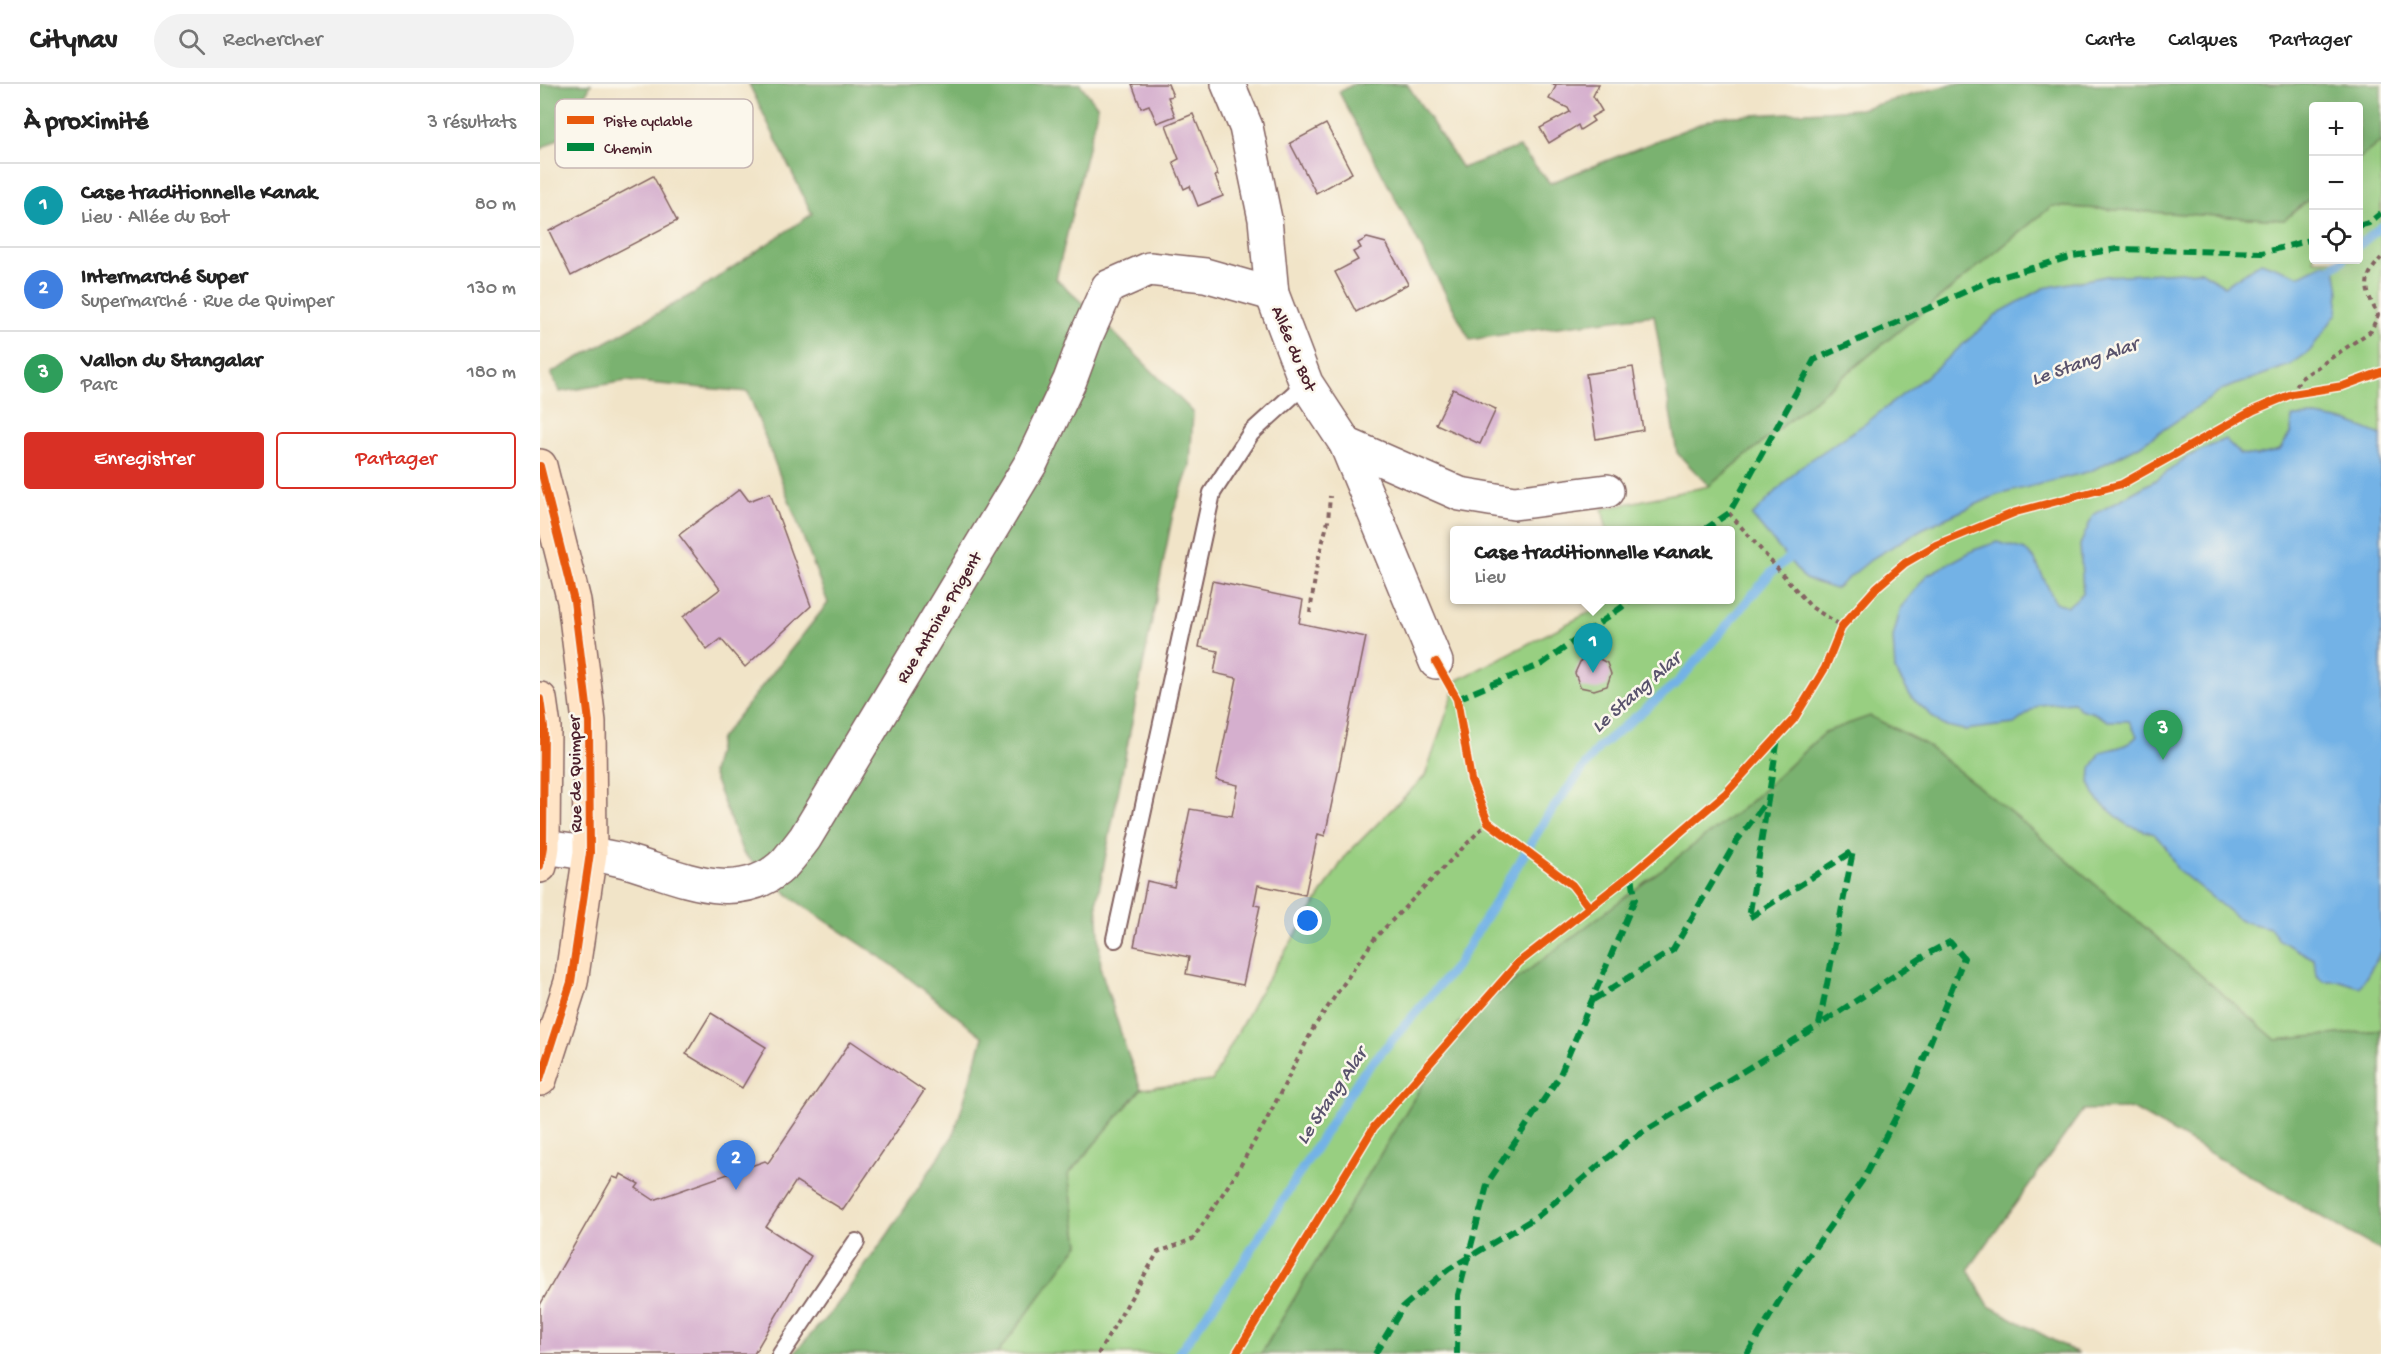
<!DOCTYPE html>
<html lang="fr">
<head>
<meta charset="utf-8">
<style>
  :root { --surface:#fff; --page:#f2f2f2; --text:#222; --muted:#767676; --line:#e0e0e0; --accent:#d93025 }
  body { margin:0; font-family:"Gochi Hand",sans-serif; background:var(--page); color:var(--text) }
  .controls { position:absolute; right:18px; top:18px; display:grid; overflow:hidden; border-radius:6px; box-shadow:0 6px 24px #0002 }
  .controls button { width:54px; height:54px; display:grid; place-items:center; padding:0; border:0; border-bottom:2px solid var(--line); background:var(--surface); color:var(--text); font:30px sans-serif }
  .you { position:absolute; left:768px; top:837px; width:21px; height:21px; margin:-15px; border:4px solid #fff; border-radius:50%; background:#1a73e8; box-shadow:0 0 0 9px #1a73e833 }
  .badge { display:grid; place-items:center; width:39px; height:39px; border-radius:50%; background:var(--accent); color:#fff; font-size:20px; font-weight:700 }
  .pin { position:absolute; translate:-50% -50px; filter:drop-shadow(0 2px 3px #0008) }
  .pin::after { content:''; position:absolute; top:32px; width:21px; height:18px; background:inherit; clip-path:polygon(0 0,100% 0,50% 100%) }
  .popup { position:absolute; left:910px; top:442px; width:285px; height:78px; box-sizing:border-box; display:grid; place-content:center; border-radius:6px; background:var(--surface); filter:drop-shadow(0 2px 4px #0005); font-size:20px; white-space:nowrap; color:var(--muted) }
  .popup b { font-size:22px; color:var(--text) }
  .popup::after { content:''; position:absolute; left:50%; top:100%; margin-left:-12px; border:12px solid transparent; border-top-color:var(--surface) }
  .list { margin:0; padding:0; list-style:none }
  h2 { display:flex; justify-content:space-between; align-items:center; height:78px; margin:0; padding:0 24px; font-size:26px }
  h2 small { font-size:20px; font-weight:400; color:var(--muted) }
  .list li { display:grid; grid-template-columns:39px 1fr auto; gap:18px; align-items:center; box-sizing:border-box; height:84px; padding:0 24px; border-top:2px solid var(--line) }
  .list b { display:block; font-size:22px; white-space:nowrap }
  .list p { margin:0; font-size:20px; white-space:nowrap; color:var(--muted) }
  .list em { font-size:20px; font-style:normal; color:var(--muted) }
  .actions { display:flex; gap:12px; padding:18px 24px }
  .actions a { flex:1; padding:14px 0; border:2px solid var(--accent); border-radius:6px; text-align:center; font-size:21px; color:var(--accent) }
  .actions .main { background:var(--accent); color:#fff }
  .icon { flex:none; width:33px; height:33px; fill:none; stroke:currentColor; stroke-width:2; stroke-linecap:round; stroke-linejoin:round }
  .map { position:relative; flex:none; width:1841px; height:1270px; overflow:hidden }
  header { display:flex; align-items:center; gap:36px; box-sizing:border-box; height:84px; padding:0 30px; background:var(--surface); border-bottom:2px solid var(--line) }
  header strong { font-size:28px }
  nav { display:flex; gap:33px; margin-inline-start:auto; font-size:21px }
  .search { width:420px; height:54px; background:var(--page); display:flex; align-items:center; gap:15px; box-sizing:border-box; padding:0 21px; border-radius:33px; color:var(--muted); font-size:22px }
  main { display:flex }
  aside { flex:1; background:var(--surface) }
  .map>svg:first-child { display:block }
</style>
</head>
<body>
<header>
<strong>Citynav</strong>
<div class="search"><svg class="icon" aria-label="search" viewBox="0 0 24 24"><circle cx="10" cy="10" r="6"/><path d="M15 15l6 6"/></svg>Rechercher</div>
<nav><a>Carte</a><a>Calques</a><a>Partager</a></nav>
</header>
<main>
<aside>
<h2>À proximité<small>3 résultats</small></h2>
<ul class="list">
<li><span class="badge" style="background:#0f9aa8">1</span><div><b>Case traditionnelle Kanak</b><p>Lieu · Allée du Bot</p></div><em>80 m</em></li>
<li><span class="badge" style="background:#3f7fe0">2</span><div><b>Intermarché Super</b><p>Supermarché · Rue de Quimper</p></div><em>130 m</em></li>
<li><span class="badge" style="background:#2e9e5b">3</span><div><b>Vallon du Stangalar</b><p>Parc</p></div><em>180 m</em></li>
</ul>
<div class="actions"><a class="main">Enregistrer</a><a>Partager</a></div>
</aside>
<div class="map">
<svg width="1841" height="1270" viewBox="0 0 1841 1270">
  <rect width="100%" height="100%" fill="#fbf7ec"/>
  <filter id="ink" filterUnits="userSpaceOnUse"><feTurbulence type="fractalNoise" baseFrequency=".0167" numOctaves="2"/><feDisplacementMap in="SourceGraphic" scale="12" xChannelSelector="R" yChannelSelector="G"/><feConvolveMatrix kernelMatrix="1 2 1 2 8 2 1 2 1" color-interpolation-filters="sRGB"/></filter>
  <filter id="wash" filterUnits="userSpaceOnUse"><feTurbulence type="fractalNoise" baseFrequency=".008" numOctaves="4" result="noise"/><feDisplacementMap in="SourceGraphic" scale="24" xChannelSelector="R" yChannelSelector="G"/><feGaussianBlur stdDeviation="1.35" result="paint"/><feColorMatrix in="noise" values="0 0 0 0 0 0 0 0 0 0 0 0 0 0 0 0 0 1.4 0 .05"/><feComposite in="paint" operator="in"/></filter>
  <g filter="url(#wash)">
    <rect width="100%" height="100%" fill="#f1e4c8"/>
    <path fill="#98cf81" stroke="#717756" stroke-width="1.5" d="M1841 57V946L1736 956 1485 740 1385 660 1285 648 1208 720 919 939 721 1270H457L539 1160 528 1091 601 1005 672 997 717 912 806 771 885 692 918 596 1073 516H1191V446H1067L1062 425 1169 402 1512 122 1744 136 1773 112 1774 176H1818L1819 75Z"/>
    <g fill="#7ab26f" stroke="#62684d" stroke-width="1.5">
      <path d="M0 0H51L26 50 0 66Z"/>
      <path d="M209 0H540L558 23 516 195 559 234 653 328 650 382 633 429 557 816 561 886 586 965 601 1005 528 1091 539 1160 457 1270H253L294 1225 348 1150 414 1050 443 953 351 880 253 815 203 769 172 689 180 655 288 519 208 308 86 297 20 308 11 289 154 209 272 130Z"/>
      <path d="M814 0H867L922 84 979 63 1010 99 1177 33 1320 25 1412 0H1841V57L1819 75 1818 22H1774L1773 112 1744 136 1512 122 1169 402 1137 369 1114 231 986 247 930 256 799 8Z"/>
      <path d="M1330 632 1385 660 1485 740 1736 956 1841 946V1167L1593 1025 1543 1026 1428 1186 1449 1222 1539 1270H721L919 939 1208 720 1285 648Z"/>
    </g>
    <g fill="#73b2e6" stroke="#5e6888" stroke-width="1.5">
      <path d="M1721 178 1759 192 1785 179 1795 183 1799 207 1797 229 1770 267 1750 281 1684 305 1599 362 1551 387 1457 411 1382 445 1333 474 1295 505 1265 495 1212 432 1260 383 1326 339 1389 290 1460 228 1504 204 1566 192 1661 187 1685 202Z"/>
      <path d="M1776 332 1809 338 1841 351V865L1837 875 1820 903 1800 897H1783L1776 891 1774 875 1739 856 1730 844 1705 838 1696 833 1637 785 1625 762 1614 750 1587 741 1561 719 1555 712 1550 700 1551 684 1561 668C1575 664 1588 663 1597 652L1589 637H1568L1554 629 1540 625 1533 618 1499 621 1474 640 1424 646 1402 641 1371 613 1355 586 1353 553 1361 523 1387 491 1434 466 1457 458 1485 466 1495 476 1515 518 1527 523 1543 509 1540 461 1553 431 1619 394 1647 373 1685 355 1700 370 1717 372 1740 366 1751 348 1752 333Z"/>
    </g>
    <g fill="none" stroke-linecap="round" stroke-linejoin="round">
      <g stroke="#73b2e6" stroke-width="9">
        <path d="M1818 162 1841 143"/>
        <path d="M1786 188 1803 176"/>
        <path d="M638 1270 694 1193 820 993 916 882 1007 733 1058 664 1139 597 1231 489 1255 469"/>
      </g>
    </g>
    <g id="blocks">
      <g fill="#d5afce">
        <path d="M592 0H628L633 12 628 13 635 32 617 39 609 21 601 24Z"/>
        <path d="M1012 0H1059L1053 12 1062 27 1051 33 1054 37 1040 46 1038 41 1009 59 1000 44 1030 28 1028 24 1009 15 1016 2Z"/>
        <path d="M653 30 678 91 675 92 683 112 658 122 650 102 644 105 633 78 639 75 626 41Z"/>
        <path d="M786 40 812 89 776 109 750 59Z"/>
        <path d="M113 92 137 137 31 192 9 147Z"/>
        <path d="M827 154 846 159 868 200 816 228 795 188 818 176 813 168 821 164 818 159Z"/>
        <path d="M1093 283 1103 346 1056 355 1046 290Z"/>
        <path d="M913 305 956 325 940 360 896 340Z"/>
        <path d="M200 405 209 417 230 409 271 522 205 583 181 555 167 566 143 533 180 505 139 451Z"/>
        <path d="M672 497 763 516 759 539 826 553 785 752 778 750 765 811 718 801 714 821 720 822 703 901 646 890 649 873 594 862 607 797 634 803 650 725 692 732 698 701 676 696 697 594 674 589 678 567 659 563Z"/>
        <path d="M1056 573 1067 579 1071 590 1067 602 1054 606 1040 603 1035 589 1041 576Z"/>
        <path d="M171 929 226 963 202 1004 146 970Z"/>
        <path d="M311 957 384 1007 303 1126 256 1097 226 1143 271 1172 214 1270H0V1221L73 1093 79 1095 81 1090 99 1100 96 1104 114 1116 225 1077 228 1079Z"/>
      </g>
    </g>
  </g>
  <g filter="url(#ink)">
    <use href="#blocks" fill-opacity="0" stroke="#846462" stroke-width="1.5"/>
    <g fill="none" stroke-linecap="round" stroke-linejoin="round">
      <g stroke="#846462" stroke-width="20">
        <g id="lane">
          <path d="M575 855 672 409 711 349 766 299"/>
          <path d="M241 1270 316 1158"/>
        </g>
      </g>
      <g stroke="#846462" stroke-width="36">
        <g id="street">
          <path d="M688 0 706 43 725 135 732 210 766 299 806 360 896 578"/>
          <path d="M806 360 920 410 974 419 1067 407"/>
          <path d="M3 763C32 767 61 770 89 778 140 793 200 824 245 779 252 771 259 762 265 754L491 379 530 296 547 250 568 203 609 185 665 191 732 210"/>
        </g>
      </g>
      <g stroke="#846462" stroke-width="36">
        <g id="secondary">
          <path d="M0 382 34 517 49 638 50 769 31 898 0 995"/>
          <path d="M0 615 4 643 3 763 0 782"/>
        </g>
      </g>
      <g stroke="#846462" stroke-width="4" stroke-dasharray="4.5 4.5" stroke-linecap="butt">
        <path d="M1752 310 1760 295 1831 247 1838 231C1825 206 1821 196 1841 174"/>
        <path d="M1189 429 1271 523 1302 542"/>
        <path d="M770 529 777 480 788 437 790 412"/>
        <path d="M911 605 917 615 931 696 948 738 1032 801 1049 823"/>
        <path d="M558 1270 618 1168 653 1155 695 1091 725 1039 774 943 835 854 948 738"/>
        <path d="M696 1270 834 1043 978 879 1092 790 1186 709 1254 635 1285 584 1302 542 1337 503 1365 479 1396 461 1476 428 1582 400 1714 326 1752 310 1803 302 1841 288"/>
      </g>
      <use href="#lane" stroke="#fff" stroke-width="16"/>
      <use href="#street" stroke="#fff" stroke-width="33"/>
      <use href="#secondary" stroke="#ffe4c6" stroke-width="33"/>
      <g stroke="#00873e" stroke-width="6" stroke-dasharray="12 6" stroke-linecap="butt">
        <path d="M1818 142 1829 139 1841 129"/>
        <path d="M1164 446 1189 429 1274 276 1451 196 1533 172 1577 165 1722 169 1774 155"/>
        <path d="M917 615 1002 580 1082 523 1090 516"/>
        <path d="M1053 916 1133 866 1196 758 1226 718"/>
        <path d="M835 1270 863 1223 909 1185 998 1132 1087 1058 1279 941"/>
        <path d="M917 1270 918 1211 948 1098 1019 993 1095 815 1092 790"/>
        <path d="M1207 1270 1251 1197 1322 1097 1374 999 1424 874 1410 858 1389 869 1279 941 1313 767 1209 834 1238 654"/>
      </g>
      <g stroke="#fbf7ec" stroke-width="11">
        <g id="cycleway">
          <path d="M0 382 34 517 49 638 50 769 31 898 0 995"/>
          <path d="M896 578 917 615 931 696 948 738 1032 801 1049 823"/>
          <path d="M0 615 4 643 3 763 0 782"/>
          <path d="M696 1270 834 1043 978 879 1092 790 1186 709 1254 635 1285 584 1302 542 1337 503 1365 479 1396 461 1476 428 1582 400 1714 326 1752 310 1803 302 1841 288"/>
        </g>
      </g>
      <use href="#cycleway" stroke="#e8590c" stroke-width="8"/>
    </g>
  </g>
  <g text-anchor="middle" stroke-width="5" stroke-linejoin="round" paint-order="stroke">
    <g font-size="18" fill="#4a1f2b" stroke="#fbf7ec">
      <text transform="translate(755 264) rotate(67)" y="6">Allée du Bot</text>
      <text transform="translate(398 533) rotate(-59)" y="6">Rue Antoine Prigent</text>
      <text transform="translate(34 690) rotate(-91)" y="6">Rue de Quimper</text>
    </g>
    <g font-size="20" font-style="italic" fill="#58526c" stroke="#fbf7ec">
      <text transform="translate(1544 276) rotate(-19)" y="7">Le Stang Alar</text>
      <text transform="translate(1095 607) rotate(-41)" y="7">Le Stang Alar</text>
      <text transform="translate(790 1011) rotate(-56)" y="7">Le Stang Alar</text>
    </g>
  </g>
  <rect x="15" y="15" width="198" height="69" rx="9" fill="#fbf7ec" stroke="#c6b6b2" stroke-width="1.5"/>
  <rect x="27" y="32" width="27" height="8" fill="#e8590c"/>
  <rect x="27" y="59" width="27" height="8" fill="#00873e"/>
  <g font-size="16" fill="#4a1f2b">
    <text x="64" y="42">Piste cyclable</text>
    <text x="64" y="69">Chemin</text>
  </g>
</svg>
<div class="controls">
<button>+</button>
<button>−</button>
<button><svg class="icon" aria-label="locate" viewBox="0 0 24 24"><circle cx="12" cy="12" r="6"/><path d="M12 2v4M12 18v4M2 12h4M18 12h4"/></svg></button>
</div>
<div class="you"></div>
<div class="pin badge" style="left:1053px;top:589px;background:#0f9aa8">1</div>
<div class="popup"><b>Case traditionnelle Kanak</b>Lieu</div>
<div class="pin badge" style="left:196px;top:1106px;background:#3f7fe0">2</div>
<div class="pin badge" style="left:1623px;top:676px;background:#2e9e5b">3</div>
</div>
</main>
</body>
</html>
